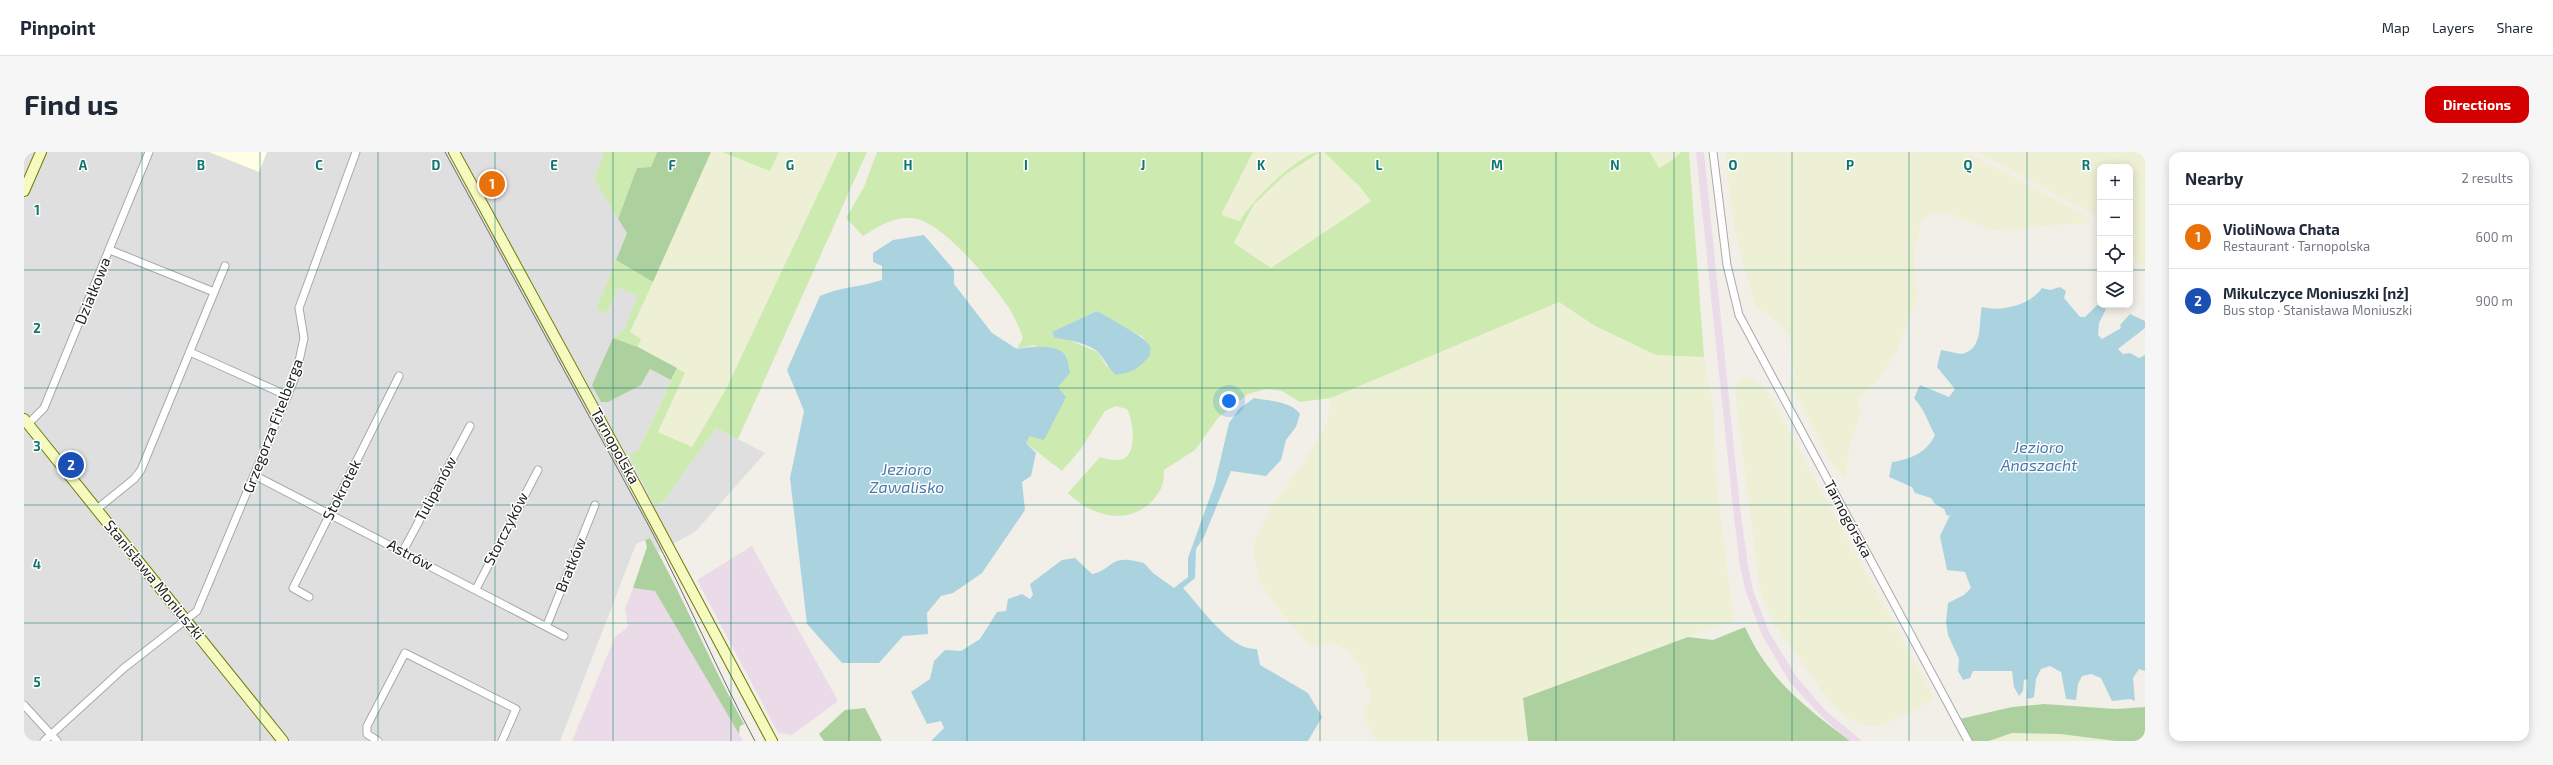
<!DOCTYPE html>
<html lang="en">
<head>
<meta charset="utf-8">
<style>
  :root { --surface:#fff; --page:#f6f6f7; --text:#1f2937; --muted:#747a83; --line:#e0e1e3; --accent:#d40000 }
  body { margin:0; font-family:"Exo 2",sans-serif; background:var(--page); color:var(--text) }
  .controls { position:absolute; right:12px; top:12px; display:grid; overflow:hidden; border-radius:8px; box-shadow:0 2px 10px #0003 }
  .controls button { width:36px; height:36px; display:grid; place-items:center; padding:0; border:0; border-bottom:1px solid var(--line); background:var(--surface); color:var(--text); font:20px sans-serif }
  .you { position:absolute; left:1205px; top:249px; width:14px; height:14px; margin:-10px; border:3px solid #fff; border-radius:50%; background:#1a73e8; box-shadow:0 0 0 6px #1a73e833 }
  .badge { display:grid; place-items:center; width:26px; height:26px; border-radius:50%; background:var(--accent); color:#fff; font-size:13px; font-weight:700 }
  .pin { position:absolute; translate:-50% -50%; border:2px solid #fff; box-shadow:0 1px 4px #0006 }
  .list { margin:0; padding:0; list-style:none }
  h2 { display:flex; justify-content:space-between; align-items:center; height:52px; margin:0; padding:0 16px; font-size:17px }
  h2 small { font-size:13px; font-weight:400; color:var(--muted) }
  .list li { display:grid; grid-template-columns:26px 1fr auto; gap:12px; align-items:center; box-sizing:border-box; height:64px; padding:0 16px; border-top:1px solid var(--line) }
  .list b { display:block; font-size:15px; white-space:nowrap }
  .list p { margin:0; font-size:13px; white-space:nowrap; color:var(--muted) }
  .list em { font-size:13px; font-style:normal; color:var(--muted) }
  .icon { flex:none; width:22px; height:22px; fill:none; stroke:currentColor; stroke-width:2; stroke-linecap:round; stroke-linejoin:round }
  .map { position:relative; flex:none; width:2121px; height:589px; overflow:hidden; border-radius:12px }
  header { display:flex; align-items:center; gap:24px; box-sizing:border-box; height:56px; padding:0 20px; background:var(--surface); border-bottom:1px solid var(--line) }
  header strong { font-size:19px }
  nav { display:flex; gap:22px; margin-inline-start:auto; font-size:14px }
  .intro { display:flex; align-items:center; justify-content:space-between; box-sizing:border-box; height:96px; padding:0 24px }
  h1 { margin:0; font-size:28px }
  .button { padding:10px 18px; border-radius:12px; background:var(--accent); color:#fff; font-size:14px; font-weight:700 }
  main { display:flex; gap:24px; padding:0 24px }
  aside { flex:1; background:var(--surface); border-radius:12px; box-shadow:0 2px 10px #0003 }
  .map>svg:first-child { display:block }
</style>
</head>
<body>
<header>
<strong>Pinpoint</strong>
<nav><a>Map</a><a>Layers</a><a>Share</a></nav>
</header>
<div class="intro"><h1>Find us</h1><a class="button">Directions</a></div>
<main>
<div class="map">
<svg width="2121" height="589" viewBox="0 0 2121 589">
  <rect width="100%" height="100%" fill="#f2efe9"/>
  <path fill="#e0dfdf" d="M0 0H577L579 4 570 27 603 81 572 157 583 161 594 136 615 144 600 178 589 186 617 233 626 217 647 228 614 299 631 353 640 349 692 276 741 301 671 380 634 400 626 386 612 392 536 589H0Z"/>
  <g fill="#ebdbe8">
    <path d="M1672 0H1680L1716 355 1724 414 1729 438 1745 480 1772 524 1801 558 1838 589H1826L1817 582 1796 563 1765 529 1738 483 1722 440 1716 415 1709 356Z"/>
    <path d="M728 394 814 549 768 583 754 581 673 428Z"/>
    <path d="M609 436 631 438 719 589H548L591 485 604 475 601 457Z"/>
  </g>
  <path fill="#ffffe5" d="M185 0H243L235 20Z"/>
  <g fill="#eef0d5">
    <path d="M687 0H698L746 19 755 0H814L702 237 668 296 634 280 661 221 614 195 617 187 606 180Z"/>
    <path d="M1229 0H1291L1249 30 1224 56 1216 69 1210 68 1199 64 1198 61Z"/>
    <path d="M1296 0H1300L1336 35 1347 49 1247 116 1210 91 1230 52 1262 22Z"/>
    <path d="M1626 0H1657L1650 7 1635 16Z"/>
    <path d="M1701 0H1942L2057 61 2068 71 2017 74 1989 79 1967 78 1922 61H1910L1898 69 1893 86 1890 106 1893 145 1872 200 1856 227 1834 247 1837 262 1826 292 1821 328 1805 307 1765 229 1773 225 1769 216 1766 186 1758 174 1731 154 1710 77Z"/>
    <path d="M1953 0H2121V120L2106 102V15H2076V68L2069 62Z"/>
    <path d="M1535 150 1571 174 1632 203 1680 205 1689 253 1693 337 1710 468 1499 546 1504 589H1352L1339 564 1347 546 1340 522 1328 502 1310 491 1287 495 1254 457 1236 430 1230 406 1231 387 1248 354 1285 302 1302 274 1307 246Z"/>
    <path d="M1728 225 1743 239 1911 547 1875 566 1855 574H1843L1826 568 1807 552 1750 471 1737 444 1712 250V236L1716 227Z"/>
    <path d="M1988 581 2036 582 2092 589H1965Z"/>
  </g>
  <g fill="#cdebb0" fill-rule="evenodd">
    <path d="M577 0H633L627 15 613 16 594 67 570 27 579 4Z"/>
    <path d="M698 0H755L746 19Z"/>
    <path d="M814 0H843L714 287 692 276 640 349 631 353 605 302 614 299 653 216 661 221 634 280 668 295 702 237Z"/>
    <path d="M853 0H1229L1198 61 1199 64 1216 69C1226 50 1276 0 1296 0L1262 22 1230 52 1210 91 1247 116 1347 49 1336 35 1300 0H1626L1635 16 1650 7 1657 0H1665L1680 205 1632 203 1571 174 1535 150 1307 246 1276 250 1258 239 1242 237 1224 242 1194 266 1171 298 1140 318C1140 331 1138 338 1129 348 1104 375 1067 364 1044 341L1076 305C1083 307 1094 310 1101 306 1113 298 1109 267 1103 257L1092 254 1081 259 1056 298 1038 319 1002 291 1034 235 1011 193 993 197 999 186C995 176 991 165 985 156 968 131 917 66 886 66 868 65 854 75 839 84L822 66 840 35ZM1073 159 1120 186 1083 215 1074 200 1028 181Z"/>
    <path d="M592 108 629 130 606 180 617 187 614 195 589 186 600 178 614 144 594 136 583 161 572 157Z"/>
  </g>
  <g fill="#add19e">
    <path d="M633 0H687L629 130 592 108 603 81 594 67 613 16 627 15Z"/>
    <path d="M589 186 614 195 653 216 647 228 626 217 617 233 584 250H577L568 233Z"/>
    <path d="M626 386C660 446 686 511 720 572L716 574 715 582 631 439 609 436 623 395 621 388Z"/>
    <path d="M1721 475C1744 527 1781 555 1826 589H1504L1499 546 1664 485 1689 488Z"/>
    <path d="M2020 552 2092 557 2121 555V589H2092L2036 582 1988 581 1965 589H1948L1936 567 1988 555Z"/>
    <path d="M841 556 858 589H800L795 582 821 558Z"/>
  </g>
  <g fill="#aad3df">
    <path d="M900 83 930 118V132L968 181 993 197C1004 195 1033 191 1041 203 1044 207 1045 216 1046 221L1034 235 1042 245 1020 288 1006 284 1002 291 1012 301 1007 324 998 330 1001 358 958 421 929 441 917 444 903 461 904 482 879 484 855 511H818L783 472 766 326 780 259 763 218 796 144C816 135 837 135 858 128V114L849 110V101L869 88Z"/>
    <path d="M2036 135 2042 139 2040 146 2056 165H2061L2073 153 2082 157 2075 171 2074 183 2078 187 2097 176 2096 173 2106 162 2121 169V176L2094 197 2099 202 2106 201 2115 206 2121 203V519L2115 517 2109 526 2111 549 2106 547 2088 549 2077 526 2067 522 2058 524 2054 532 2052 548 2042 547 2037 520 2026 514 2017 517 2012 527 2010 545 2005 547 2003 545 2004 527 2000 528 1999 539 1995 544 1990 535 1988 519H1949L1946 526 1939 528 1934 519 1935 507 1924 483 1922 470 1924 451 1940 443 1947 436 1941 420 1923 418 1916 384 1926 363 1923 364 1920 357 1911 352 1907 346 1891 341 1888 335 1865 325 1868 310C1887 307 1902 301 1911 283 1903 269 1901 258 1890 246L1896 233 1925 245 1931 237 1913 215 1917 198 1937 202C1960 198 1954 171 1958 155 1978 160 2005 154 2018 136L2026 138Z"/>
    <path d="M1073 159C1082 164 1123 186 1126 194 1127 196 1126 200 1126 203 1116 216 1108 221 1092 223 1084 216 1081 208 1075 201 1067 192 1042 187 1031 186L1028 180Z"/>
    <path d="M1230 246C1245 249 1267 249 1276 262L1272 275 1262 288 1257 308 1242 324 1207 319 1180 385 1172 397 1171 426 1159 436C1177 455 1206 499 1233 497L1236 513 1284 541 1298 565 1284 589H907L920 576 917 569 903 572 887 540 906 527 910 509 921 498 937 499 956 487 973 460 982 459 984 447 998 442 1006 447 1009 443 1006 432 1038 408 1051 406 1068 422C1082 420 1086 409 1098 408 1105 407 1114 410 1120 411L1129 421 1150 436 1164 425V406L1191 331 1205 271 1215 257Z"/>
  </g>
  <g fill="none" stroke-linecap="round" stroke-linejoin="round">
    <g stroke="#a9a9a9" stroke-width="9">
      <g id="street">
        <path d="M1689 0 1703 113 1715 163 1944 589"/>
        <path d="M86 98 190 140"/>
        <path d="M166 200 264 244"/>
        <path d="M4 272 20 256 125 0"/>
        <path d="M230 323 540 484"/>
        <path d="M73 357 110 327 117 318 201 114"/>
        <path d="M379 399 446 274"/>
        <path d="M452 437 514 318"/>
        <path d="M285 445 269 436 375 224"/>
        <path d="M523 473 571 353"/>
        <path d="M0 553 33 589"/>
        <path d="M20 589 100 516 173 459 272 223 280 186 275 156 332 0"/>
        <path d="M354 589 343 582V574L381 501 492 557 478 589"/>
      </g>
    </g>
    <g stroke="#707d05" stroke-width="12">
      <g id="secondary">
        <path d="M430 0 612 334 748 589"/>
        <path d="M0 39 17 0"/>
        <path d="M0 267 259 589"/>
      </g>
    </g>
    <use href="#street" stroke="#fff" stroke-width="7"/>
    <use href="#secondary" stroke="#f7fabf" stroke-width="10"/>
    <path stroke="#707070" stroke-width="1" d="M421 0 626 376C663 446 693 519 731 589"/>
  </g>
  <path fill="none" stroke="#0f766e" stroke-width="1" stroke-opacity="0.55" d="M118 0V589M236 0V589M354 0V589M471 0V589M589 0V589M707 0V589M825 0V589M943 0V589M1060 0V589M1178 0V589M1296 0V589M1414 0V589M1532 0V589M1650 0V589M1768 0V589M1885 0V589M2003 0V589M0 118H2076M2106 118H2121M0 236H2121M0 353H2121M0 471H2121"/>
  <g text-anchor="middle" stroke-width="3" stroke-linejoin="round" paint-order="stroke">
    <g font-size="15" fill="#222" stroke="#fff">
      <text transform="translate(69 139) rotate(-68)" y="5">Działkowa</text>
      <text transform="translate(249 274) rotate(-69)" y="5">Grzegorza Fitelberga</text>
      <text transform="translate(591 294) rotate(61)" y="5">Tarnopolska</text>
      <text transform="translate(412 337) rotate(-62)" y="5">Tulipanów</text>
      <text transform="translate(318 338) rotate(-63)" y="5">Stokrotek</text>
      <text transform="translate(1824 367) rotate(62)" y="5">Tarnogórska</text>
      <text transform="translate(482 377) rotate(-63)" y="5">Storczyków</text>
      <text transform="translate(386 403) rotate(28)" y="5">Astrów</text>
      <text transform="translate(547 413) rotate(-68)" y="5">Bratków</text>
      <text transform="translate(130 428) rotate(51)" y="5">Stanisława Moniuszki</text>
    </g>
    <g font-size="16" font-style="italic" fill="#4a7aab" stroke="#fff">
      <text x="2015" y="301">Jezioro<tspan x="2015" dy="18">Anaszacht</tspan></text>
      <text x="883" y="323">Jezioro<tspan x="883" dy="18">Zawalisko</tspan></text>
    </g>
  </g>
  <g font-size="13" text-anchor="middle" font-weight="bold" fill="#0f766e" stroke="#fff" stroke-width="3" stroke-linejoin="round" paint-order="stroke">
    <text x="59" y="18">A</text>
    <text x="177" y="18">B</text>
    <text x="295" y="18">C</text>
    <text x="412" y="18">D</text>
    <text x="530" y="18">E</text>
    <text x="648" y="18">F</text>
    <text x="766" y="18">G</text>
    <text x="884" y="18">H</text>
    <text x="1002" y="18">I</text>
    <text x="1119" y="18">J</text>
    <text x="1237" y="18">K</text>
    <text x="1355" y="18">L</text>
    <text x="1473" y="18">M</text>
    <text x="1591" y="18">N</text>
    <text x="1709" y="18">O</text>
    <text x="1826" y="18">P</text>
    <text x="1944" y="18">Q</text>
    <text x="2062" y="18">R</text>
    <text x="13" y="63">1</text>
    <text x="13" y="181">2</text>
    <text x="13" y="299">3</text>
    <text x="13" y="417">4</text>
    <text x="13" y="535">5</text>
  </g>
</svg>
<div class="controls">
<button>+</button>
<button>−</button>
<button><svg class="icon" aria-label="locate" viewBox="0 0 24 24"><circle cx="12" cy="12" r="6"/><path d="M12 2v4M12 18v4M2 12h4M18 12h4"/></svg></button>
<button><svg class="icon" aria-label="layers" viewBox="0 0 24 24"><path d="M12 4l9 5-9 5-9-5zM3 14l9 5 9-5"/></svg></button>
</div>
<div class="you"></div>
<div class="pin badge" style="left:468px;top:32px;background:#e8710a">1</div>
<div class="pin badge" style="left:47px;top:313px;background:#1a4fb4">2</div>
</div>
<aside>
<h2>Nearby<small>2 results</small></h2>
<ul class="list">
<li><span class="badge" style="background:#e8710a">1</span><div><b>VioliNowa Chata</b><p>Restaurant · Tarnopolska</p></div><em>600 m</em></li>
<li><span class="badge" style="background:#1a4fb4">2</span><div><b>Mikulczyce Moniuszki [nż]</b><p>Bus stop · Stanisława Moniuszki</p></div><em>900 m</em></li>
</ul>
</aside>
</main>
</body>
</html>
